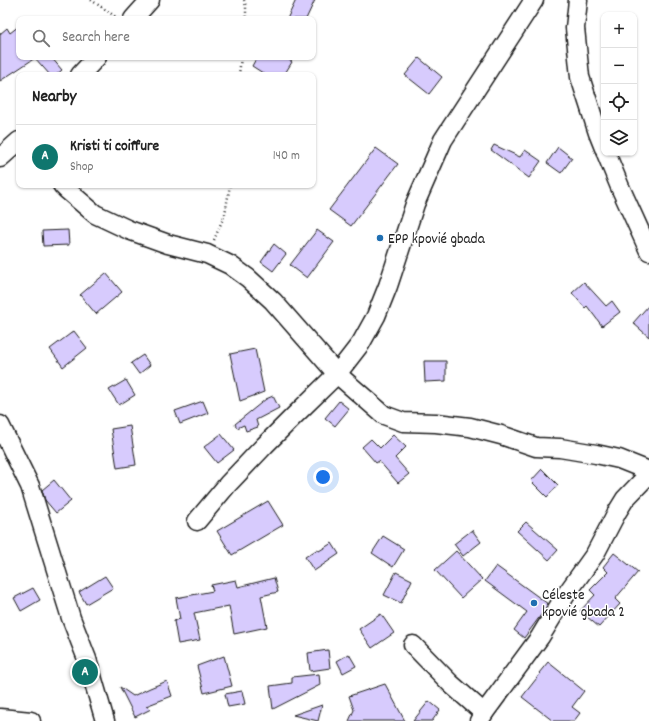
<!DOCTYPE html>
<html lang="en">
<head>
<meta charset="utf-8">
<style>
  :root { --surface:#fff; --page:#f6f6f6; --text:#222; --muted:#767676; --line:#e0e0e0; --accent:#0f766e }
  body { margin:0; font-family:Dekko,sans-serif; background:var(--page); color:var(--text) }
  .controls { position:absolute; right:12px; top:12px; display:grid; overflow:hidden; border-radius:8px; box-shadow:0 1px 3px #0004 }
  .controls button { width:36px; height:36px; display:grid; place-items:center; padding:0; border:0; border-bottom:1px solid var(--line); background:var(--surface); color:var(--text); font:20px sans-serif }
  .you { position:absolute; left:323px; top:477px; width:14px; height:14px; margin:-10px; border:3px solid #fff; border-radius:50%; background:#1a73e8; box-shadow:0 0 0 6px #1a73e833 }
  .badge { display:grid; place-items:center; width:26px; height:26px; border-radius:50%; background:var(--accent); color:#fff; font-size:13px; font-weight:700 }
  .pin { position:absolute; translate:-50% -50%; border:2px solid #fff; box-shadow:0 1px 4px #0006 }
  .list { margin:0; padding:0; list-style:none }
  h2 { display:flex; justify-content:space-between; align-items:center; height:52px; margin:0; padding:0 16px; font-size:17px }
  h2 small { font-size:13px; font-weight:400; color:var(--muted) }
  .list li { display:grid; grid-template-columns:26px 1fr auto; gap:12px; align-items:center; box-sizing:border-box; height:64px; padding:0 16px; border-top:1px solid var(--line) }
  .list b { display:block; font-size:15px; white-space:nowrap }
  .list p { margin:0; font-size:13px; white-space:nowrap; color:var(--muted) }
  .list em { font-size:13px; font-style:normal; color:var(--muted) }
  .icon { flex:none; width:22px; height:22px; fill:none; stroke:currentColor; stroke-width:2; stroke-linecap:round; stroke-linejoin:round }
  .map { position:relative; flex:none; width:649px; height:721px; overflow:hidden }
  .search { position:absolute; background:var(--surface); box-shadow:0 1px 3px #0004; left:16px; top:16px; width:300px; height:44px; display:flex; align-items:center; gap:10px; box-sizing:border-box; padding:0 14px; border-radius:8px; color:var(--muted); font-size:15px }
  .panel { position:absolute; background:var(--surface); box-shadow:0 1px 3px #0004; left:16px; top:72px; width:300px; height:116px; border-radius:8px }
  .map>svg:first-child { display:block }
</style>
</head>
<body>
<div class="map">
<svg width="649" height="721" viewBox="0 0 649 721">
  <rect width="100%" height="100%" fill="#fff"/>
  <filter id="ink" filterUnits="userSpaceOnUse"><feTurbulence type="fractalNoise" baseFrequency=".025" numOctaves="2"/><feDisplacementMap in="SourceGraphic" scale="8" xChannelSelector="R" yChannelSelector="G"/><feConvolveMatrix kernelMatrix="1 2 1 2 8 2 1 2 1" color-interpolation-filters="sRGB"/></filter>
  <g filter="url(#ink)">
    <g fill="#d7cbfd" stroke="#1c1c1c">
      <path d="M296 0H315L306 19H287Z"/>
      <path d="M19 26V57H51L62 70 56 75H50L35 58 0 81V34L7 28 10 33Z"/>
      <path d="M257 57H285L292 62 284 75H266L252 66Z"/>
      <path d="M419 58 442 77 429 94 405 75Z"/>
      <path d="M494 145 520 157 525 150 541 161 529 178 491 150Z"/>
      <path d="M558 147 572 158 561 173 547 163Z"/>
      <path d="M376 148 398 164 351 226 329 210Z"/>
      <path d="M68 230 69 245 43 246 42 231Z"/>
      <path d="M317 230 334 242 307 278 290 265Z"/>
      <path d="M274 244 286 254 273 271 261 262Z"/>
      <path d="M106 273 122 292 96 314 80 295Z"/>
      <path d="M584 282 606 306 612 301 620 312 602 326 587 306 585 308 572 293Z"/>
      <path d="M649 305V337L633 323Z"/>
      <path d="M74 331 87 348 63 367 50 349Z"/>
      <path d="M255 349 264 392 240 401 230 354Z"/>
      <path d="M143 355 150 365 139 374 131 363Z"/>
      <path d="M424 361H446V381L425 382Z"/>
      <path d="M126 380 135 395 119 405 109 390Z"/>
      <path d="M273 396 279 408 256 420 258 427 246 431 244 425 237 428 235 424 266 399Z"/>
      <path d="M203 401 208 413 180 424 175 411Z"/>
      <path d="M339 401 349 409 335 426 325 418Z"/>
      <path d="M130 426 136 465 117 468 111 429Z"/>
      <path d="M221 434 234 450 217 463 204 447Z"/>
      <path d="M393 435 406 447 395 458 409 474 398 483 379 461 376 463 362 447 371 439 380 448Z"/>
      <path d="M542 469 558 485 547 497 531 481Z"/>
      <path d="M54 480 71 501 56 513 45 500 42 490Z"/>
      <path d="M268 501 283 525 232 555 217 531Z"/>
      <path d="M526 522 558 550 549 560 517 531Z"/>
      <path d="M472 530 481 542 463 556 454 544Z"/>
      <path d="M383 536 404 549 393 567 372 553Z"/>
      <path d="M332 543 339 554 314 571 305 557 318 549 319 551Z"/>
      <path d="M456 551 482 579 461 598 435 570Z"/>
      <path d="M614 553 638 572 615 599 620 604 599 627 580 611 595 595 590 590 608 572 603 567Z"/>
      <path d="M496 566 548 604 541 615 524 638 514 630 527 612 485 581Z"/>
      <path d="M396 572 412 580 401 603 384 595Z"/>
      <path d="M105 576 113 588 86 604 79 592Z"/>
      <path d="M274 578 278 592 261 596 267 627 234 634 229 606 194 613 200 640 178 644 174 621 180 619 176 598 213 591 211 585 236 580 238 587Z"/>
      <path d="M33 588 40 600 21 611 14 598Z"/>
      <path d="M381 614 394 633 372 648 359 629Z"/>
      <path d="M328 650 330 668 310 671 308 653Z"/>
      <path d="M349 654 356 666 343 673 337 661Z"/>
      <path d="M224 656 232 686 204 693 197 666Z"/>
      <path d="M548 662 584 691 572 707 580 713 574 721H553L522 697 540 674 539 673Z"/>
      <path d="M319 674 320 685 273 709 270 686 292 683V677Z"/>
      <path d="M167 681 172 696 146 706 151 709 135 717 120 687 133 696 150 688Z"/>
      <path d="M385 684 405 721H349L354 710 349 696Z"/>
      <path d="M242 691 245 704 228 707 225 694Z"/>
      <path d="M429 701 440 710 432 721H413Z"/>
      <path d="M322 705 318 721 293 715Z"/>
    </g>
    <g fill="none" stroke-linecap="round" stroke-linejoin="round">
      <g stroke="#1c1c1c" stroke-width="21">
        <g id="minor">
          <path d="M578 0 575 28 580 77 598 133 604 148"/>
          <path d="M133 19 150 0"/>
          <path d="M80 75 97 57"/>
          <path d="M606 153 620 187 649 251"/>
          <path d="M0 158 19 141"/>
          <path d="M62 185 67 190 95 214 129 230 168 244 207 254 230 265 248 278 273 301 337 374 384 415 403 422 436 423 470 427 501 435 536 447 560 448 596 454 619 459 649 471"/>
          <path d="M0 425 30 486 71 618 87 659 105 721"/>
          <path d="M197 521 228 484 265 445 295 415 337 374 361 343 376 316 388 286 415 204 443 140 534 0"/>
          <path d="M413 645 451 684 484 713"/>
          <path d="M0 718 31 721"/>
          <path d="M479 721 484 713 540 637 565 596 595 554 617 512 625 499 649 474"/>
        </g>
      </g>
      <g stroke="#1c1c1c" stroke-width="2.5" stroke-dasharray="1 3" stroke-linecap="butt">
        <path d="M91 0 109 12 117 18"/>
        <path d="M244 0 246 6V19"/>
        <path d="M239 75 241 57"/>
        <path d="M214 240 225 214 230 185"/>
      </g>
      <use href="#minor" stroke="#fff" stroke-width="18"/>
    </g>
  </g>
  <g fill="#1f6fb2" stroke="#fff" stroke-width="1.5">
    <circle cx="380" cy="238" r="4"/>
    <circle cx="534" cy="603" r="4"/>
  </g>
  <g text-anchor="middle" stroke-width="3" stroke-linejoin="round" paint-order="stroke">
    <g font-size="15" fill="#1c1c1c" stroke="#fff" text-anchor="start">
      <text x="388" y="243">EPP kpovié gbada</text>
      <text x="542" y="599">Céleste<tspan x="542" dy="17">kpovié gbada 2</tspan></text>
    </g>
  </g>
</svg>
<div class="controls">
<button>+</button>
<button>−</button>
<button><svg class="icon" aria-label="locate" viewBox="0 0 24 24"><circle cx="12" cy="12" r="6"/><path d="M12 2v4M12 18v4M2 12h4M18 12h4"/></svg></button>
<button><svg class="icon" aria-label="layers" viewBox="0 0 24 24"><path d="M12 4l9 5-9 5-9-5zM3 14l9 5 9-5"/></svg></button>
</div>
<div class="you"></div>
<div class="pin badge" style="left:85px;top:672px">A</div>
<div class="search"><svg class="icon" aria-label="search" viewBox="0 0 24 24"><circle cx="10" cy="10" r="6"/><path d="M15 15l6 6"/></svg>Search here</div>
<section class="panel">
<h2>Nearby<small></small></h2>
<ul class="list">
<li><span class="badge">A</span><div><b>Kristi ti coiffure</b><p>Shop</p></div><em>140 m</em></li>
</ul>
</section>
</div>
</body>
</html>
